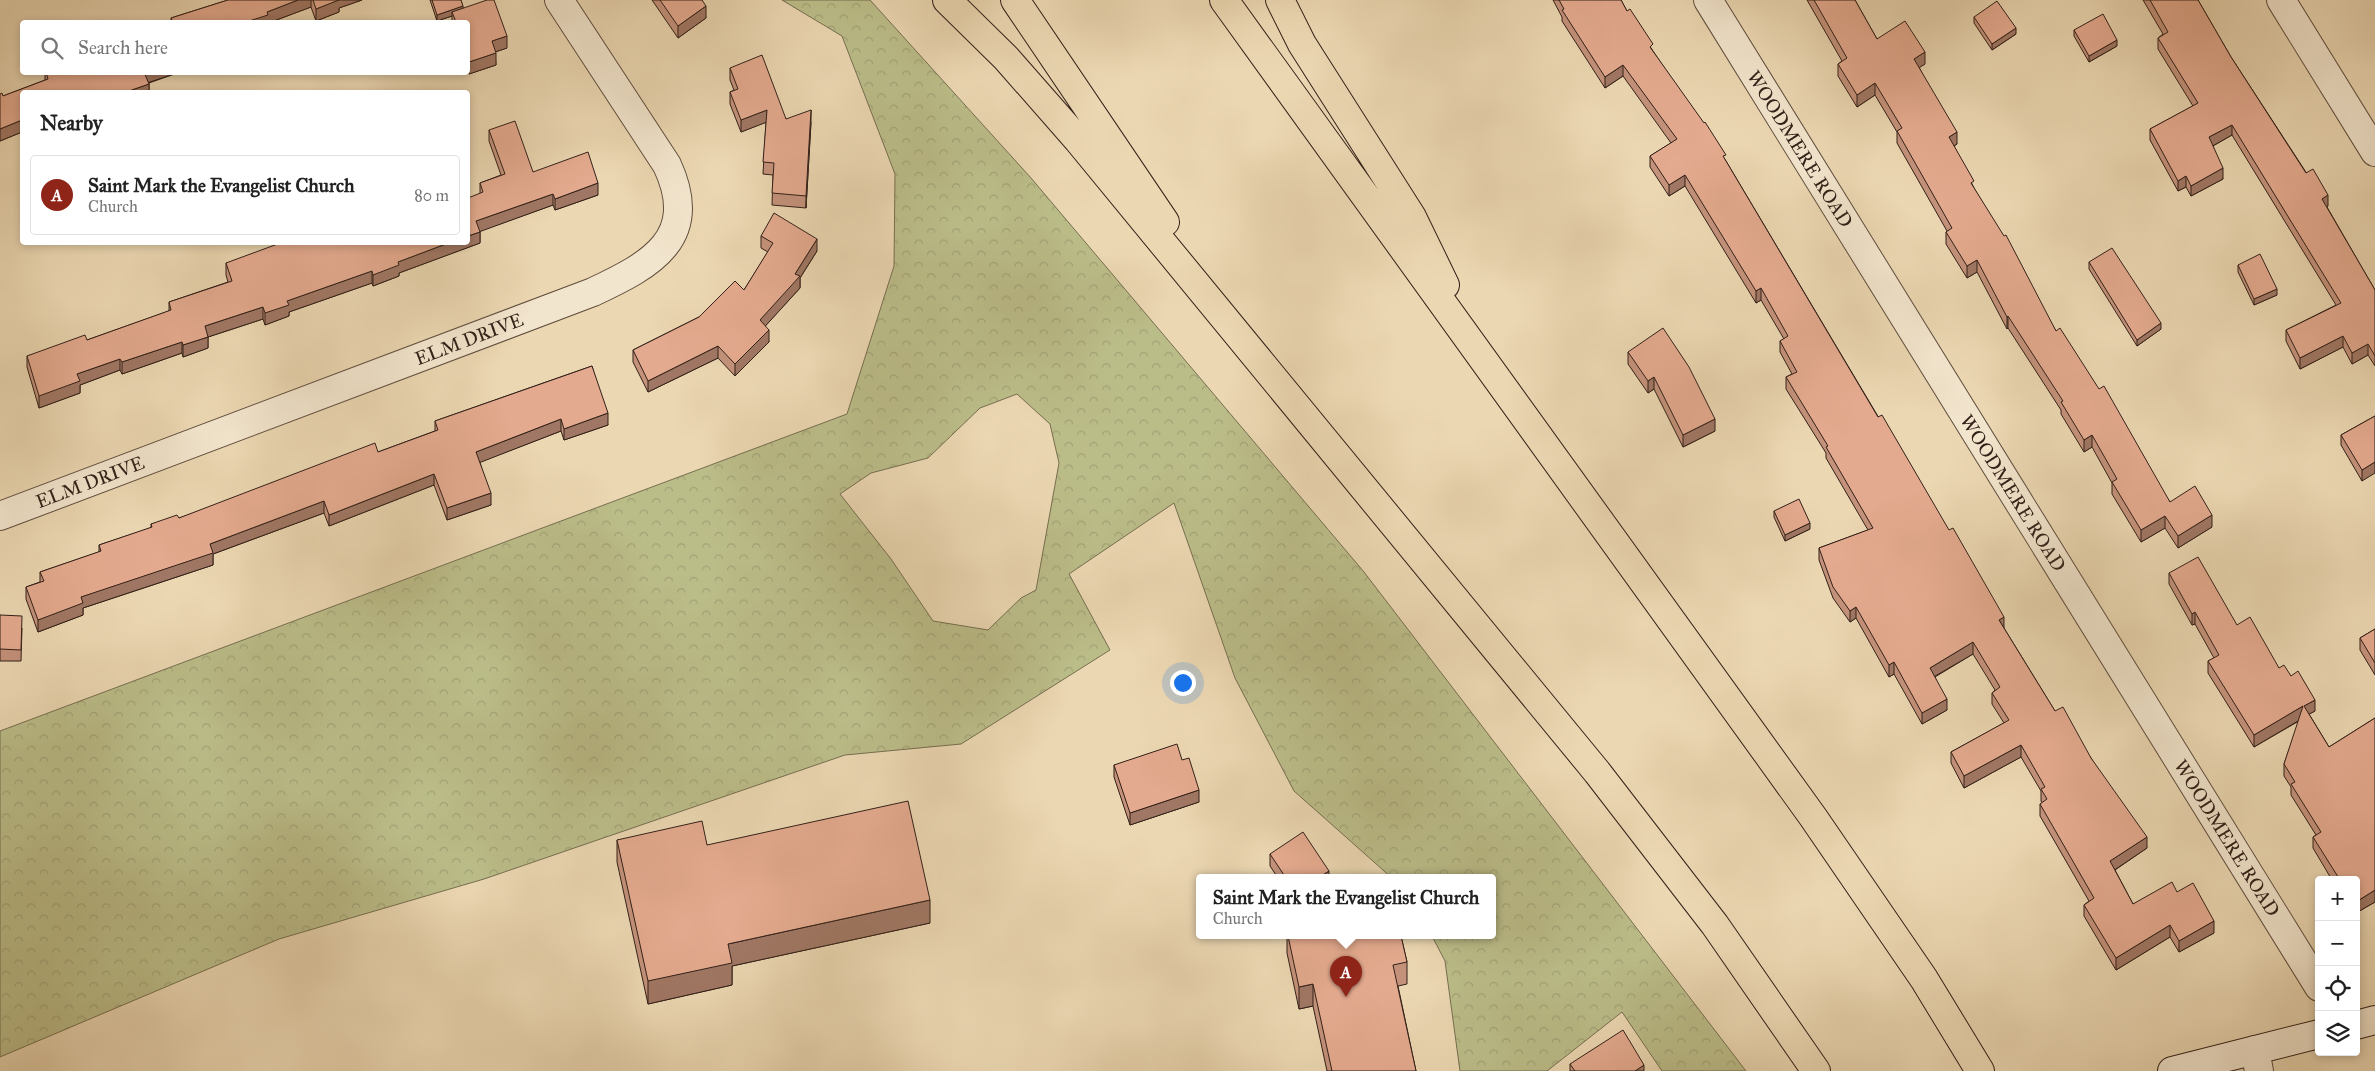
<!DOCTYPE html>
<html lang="en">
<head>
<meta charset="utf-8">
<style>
	body { margin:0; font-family:"IM FELL Great Primer",serif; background:#f6f6f6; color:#222 }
	.controls { position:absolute; right:15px; bottom:15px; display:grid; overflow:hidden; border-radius:5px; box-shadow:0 2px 8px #0003 }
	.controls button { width:45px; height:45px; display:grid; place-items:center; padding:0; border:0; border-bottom:1px solid #e0e0e0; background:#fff; color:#222; font:25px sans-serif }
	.you { position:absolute; left:1182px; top:682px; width:18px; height:18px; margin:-12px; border:4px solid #fff; border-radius:50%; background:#1a73e8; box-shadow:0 0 0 8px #1a73e833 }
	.badge { display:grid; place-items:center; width:32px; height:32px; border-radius:50%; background:#8f2418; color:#fff; font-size:16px; font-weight:700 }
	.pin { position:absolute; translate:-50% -41px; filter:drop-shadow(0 1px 2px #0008) }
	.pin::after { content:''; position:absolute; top:26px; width:18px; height:15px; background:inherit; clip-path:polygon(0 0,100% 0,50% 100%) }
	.popup { position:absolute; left:1196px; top:874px; width:300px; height:65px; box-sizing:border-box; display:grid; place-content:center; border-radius:5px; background:#fff; filter:drop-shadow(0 1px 4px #0005); font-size:16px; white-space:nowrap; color:#767676 }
	.popup b { font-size:19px; color:#222 }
	.popup::after { content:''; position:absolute; left:50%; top:100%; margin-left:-10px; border:10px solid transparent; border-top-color:#fff }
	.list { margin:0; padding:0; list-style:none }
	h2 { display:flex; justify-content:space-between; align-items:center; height:65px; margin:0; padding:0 20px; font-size:21px }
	h2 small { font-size:16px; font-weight:400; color:#767676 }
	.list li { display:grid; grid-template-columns:32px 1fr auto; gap:15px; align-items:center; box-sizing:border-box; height:80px; margin:0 10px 10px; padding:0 10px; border:1px solid #e0e0e0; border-radius:5px }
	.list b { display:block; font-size:19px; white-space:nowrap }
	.list p { margin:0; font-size:16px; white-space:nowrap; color:#767676 }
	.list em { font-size:16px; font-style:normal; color:#767676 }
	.icon { flex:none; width:28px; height:28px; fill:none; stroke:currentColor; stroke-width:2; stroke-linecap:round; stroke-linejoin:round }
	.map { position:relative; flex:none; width:2375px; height:1071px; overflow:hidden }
	.search { position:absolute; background:#fff; box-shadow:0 2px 8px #0003; left:20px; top:20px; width:450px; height:55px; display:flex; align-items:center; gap:12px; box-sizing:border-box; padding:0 18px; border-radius:5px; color:#767676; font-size:19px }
	.panel { position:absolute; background:#fff; box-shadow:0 2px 8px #0003; left:20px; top:90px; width:450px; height:155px; border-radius:5px }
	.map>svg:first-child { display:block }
	.forest { fill:url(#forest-crowns); stroke:#766e50; fill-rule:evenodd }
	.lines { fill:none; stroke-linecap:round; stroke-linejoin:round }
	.minor-casing { stroke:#604e3e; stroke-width:30 }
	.secondary-casing { stroke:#322018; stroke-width:30 }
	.motorway-casing { stroke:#322018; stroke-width:30 }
	.minor { stroke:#f2e5cd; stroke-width:28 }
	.secondary { stroke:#f2e5cd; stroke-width:28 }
	.motorway { stroke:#ebd7b2; stroke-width:28 }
	.wall { fill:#c4927b; stroke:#322018 }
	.shaded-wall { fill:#a07764; stroke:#322018 }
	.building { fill:#e4aa8f; stroke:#322018 }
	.labels { text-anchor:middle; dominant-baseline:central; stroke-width:4; stroke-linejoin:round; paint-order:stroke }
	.street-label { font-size:19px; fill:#322018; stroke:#f2e5cd }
</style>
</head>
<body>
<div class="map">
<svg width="2375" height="1071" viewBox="0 0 2375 1071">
	<defs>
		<pattern id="forest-crowns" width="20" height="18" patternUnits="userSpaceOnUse" patternTransform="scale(1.25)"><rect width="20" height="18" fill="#bbbd89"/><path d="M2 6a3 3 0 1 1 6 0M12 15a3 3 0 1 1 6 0" fill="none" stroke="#a1a276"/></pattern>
	</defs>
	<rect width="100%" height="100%" fill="#ebd7b2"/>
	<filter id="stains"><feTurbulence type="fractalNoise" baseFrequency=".004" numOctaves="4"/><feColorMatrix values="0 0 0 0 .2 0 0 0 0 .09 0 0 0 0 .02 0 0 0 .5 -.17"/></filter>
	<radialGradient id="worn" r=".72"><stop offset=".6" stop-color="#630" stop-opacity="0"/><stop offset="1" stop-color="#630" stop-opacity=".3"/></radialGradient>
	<path class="forest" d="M782,0H870L1031,178L1364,572L1746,1071H1662L1622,1012L1547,1071H1460L1445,961L1432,936H1492V878H1392L1294,791L1235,678L1174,503L1069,574L1110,650L961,744L845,755L484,879L279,939L0,1057V731L847,414L894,266L895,174L842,36ZM1017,394L1050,424L1059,463L1036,590L1021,598L988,630L933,621L891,559L840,494L871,473L928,458L980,408Z"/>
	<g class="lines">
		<defs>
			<path id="minor" d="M1708,0L2319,987
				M2281,0L2375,152
				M0,516L593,292C651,265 701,238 667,165L559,0
				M2255,1050L2259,1071"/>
			<path id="secondary" d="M2356,1025L2375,1020
				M2172,1071L2319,1034"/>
			<path id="motorway" d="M947,0L1006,58L1078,140L1597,772L1715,925L1816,1071
				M1015,0L1165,222
				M1224,0L1813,817L1924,979L1980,1071
				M1280,0L1302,44L1412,217L1445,285"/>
		</defs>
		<use href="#minor" class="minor-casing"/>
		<use href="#secondary" class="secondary-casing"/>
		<use href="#motorway" class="motorway-casing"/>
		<use href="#minor" class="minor"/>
		<use href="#secondary" class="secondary"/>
		<use href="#motorway" class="motorway"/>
	</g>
	<path class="wall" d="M228,0H362L339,8V12L316,21L311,7L271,22H171V18Z
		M430,0H461L463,8L507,48L495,52L496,65L469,74L468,69V22H452V16L437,21Z
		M652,0H702L706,18L678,38Z
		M1553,0H1621L1627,11L1653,51L1726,161L2004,628L2055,711L2091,758L2147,848L2115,870L2133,904L2177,892L2214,933L2179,952L2170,937L2116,970L2084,916V905L2089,901L2040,816V804L2042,803L2041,801V791L2021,757L1964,788L1951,763V752L2004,723L1992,704V693L1995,690L1973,654L1935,677L1947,710L1922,724L1894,674L1889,677L1856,618L1850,622L1833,598L1819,560V548L1868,530L1826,458V453L1786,389V377L1792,374L1780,352V341L1784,339L1761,300L1756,303L1685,186L1669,196L1650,167V156L1671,143L1623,76L1605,88L1562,21V17Z
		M1807,0H1855L1877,39L1925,64L1919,67L1957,144L1954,146L1974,188L2056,331L2170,502L2212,527L2178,548L2165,528L2141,542L2112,494V483L2092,447L2084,452L2061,414V410L2008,328L2007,329L1977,272L1967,278L1946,244V232L1947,231L1897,143V132L1875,95L1857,107L1838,76V64L1842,61Z
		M2143,0H2198L2231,57L2328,206L2327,207L2375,290V366L2368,355L2352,364L2343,347L2300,369L2286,341V330L2336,305L2232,135L2213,146L2223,179L2191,196L2186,187L2178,191L2150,140V129L2193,106L2158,49V38L2163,34Z
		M1974,17L2016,34L1992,50L1974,23Z
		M2074,30L2117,46L2089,62L2074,36Z
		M730,68L786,119L811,122L806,208L772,205L773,175L763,174L766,122L741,132L730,104V92L734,90L730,80Z
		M45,72H180L149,83V92H22V132L0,141V94L3,96L45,80Z
		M489,130L533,172L598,195L555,210L553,205L480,231V243L399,273V276L373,286L372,283L289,312V316L265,325L263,319L208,337V348L183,357L182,353L122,374L120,370L80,385V393L39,408L27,367V356L87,340L169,311V302L228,282L226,275V263L468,242L480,193V183L501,175L489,141Z
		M761,236L817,251L800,278V288L765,326L769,342L735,376L718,358L648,392L633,362V350L699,317L744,290L768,252L761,248Z
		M2089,262L2161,329L2137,346L2089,269Z
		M2238,265L2277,295L2254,305L2238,272Z
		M1628,352L1715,431L1683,447L1654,389L1648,393L1628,364Z
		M592,366L608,425L564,440L561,431L480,462L491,505L447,520L434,485L329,526L324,513L213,554V565L83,608V615L38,632L26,599V587L40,582V572L99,552V545L151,528V524L179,518L378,452L435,431V421Z
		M2375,416L2362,481L2341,445V435Z
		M1774,511L1810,529L1785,541L1774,517Z
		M2169,573L2237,625L2279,668L2291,676L2315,711L2309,714L2329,747L2375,718V902L2356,913V880H2332L2313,848V837L2316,835L2291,795V787L2284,776V764L2299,721L2254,747L2208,673V661L2214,658L2195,624L2192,625L2169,584Z
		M0,615L22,628L21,661H0Z
		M2375,629V675L2360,650V638Z
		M1182,760L1199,802L1130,825L1114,777V765Z
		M617,840L707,845L930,923L732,966V985L648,1004L617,862Z
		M1270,854L1329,878H1278L1270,866Z
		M1287,936H1401L1407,962V984L1398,986L1416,1071H1327L1313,1006L1299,1009L1287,953Z
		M1570,1064L1644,1071H1570Z"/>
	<path class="shaded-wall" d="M298,0H311V7L271,22H246L267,12Z
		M338,0H362L339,8V12L316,21V9Z
		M463,6V12H452V16L437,21V15Z
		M706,6V18L678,38V26Z
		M2016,28V34L1992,50V44Z
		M507,36V48L492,53V41Z
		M2117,40V46L2089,62V56Z
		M1925,52V64L1914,71V59Z
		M496,53V65L469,74V62Z
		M1623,65V76L1605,88V77Z
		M144,72H180L144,84Z
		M1875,83V95L1857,107V95Z
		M149,84V92H126Z
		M767,110V122L741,132V120Z
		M811,110V122L806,208V196Z
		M22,120V132L0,141V129Z
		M2232,125V135L2209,148V137Z
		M1957,132V144L1949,149V137Z
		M2223,168V179L2191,196V186Z
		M1685,175V186L1669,196V185Z
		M2186,176V187L2178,191V181Z
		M598,183V195L555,210V199Z
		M553,194V205L476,233V221Z
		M2328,195V206L2322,210V199Z
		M480,232V243L399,273V276L373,286V275L398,262L451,242H468V236Z
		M817,239V251L800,278V288L760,332V320L795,274Z
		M1977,260V272L1967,278V266Z
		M372,271V283L289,312V316L265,325V313L287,301Z
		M1761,288V300L1756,303V291Z
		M2277,289V295L2254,305V299Z
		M263,307V319L205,338V326Z
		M2008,316V328L2007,329V317Z
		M2161,323V329L2137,346V340Z
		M769,330V342L735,376V364Z
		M2343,336V347L2300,369V358Z
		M208,337V348L183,357V345Z
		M182,342V353L122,374V362Z
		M2368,344V355L2352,364V353Z
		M718,346V358L648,392V381Z
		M120,359V370L80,385V393L39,408V396L77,374Z
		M1654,377V389L1648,393V381Z
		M608,413V425L564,440V429Z
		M561,419V431L476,464V452Z
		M1715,419V431L1683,447V435Z
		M2092,435V447L2084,452V440Z
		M2375,462V473L2362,481V470Z
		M434,474V485L329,526V515Z
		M491,493V505L447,520V508Z
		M324,501V513L213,554V565L83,608V615L38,632V620L81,597L210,544Z
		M2212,515V527L2178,548V536Z
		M2165,516V528L2141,542V530Z
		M1810,523V529L1785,541V535Z
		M1856,607V618L1850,622V611Z
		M2195,612V624L2192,625V614Z
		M2004,617V628L1999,620Z
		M1973,642V654L1930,679V668Z
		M1894,662V674L1889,677V665Z
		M1947,699V710L1922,724V713Z
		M2315,700V711L2304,717V706Z
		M2303,706V718L2254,747V735Z
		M2021,745V757L1964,788V776Z
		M1199,790V802L1130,825V813Z
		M2147,837V848L2110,873V861Z
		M1329,871V878H1318Z
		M2375,890V902L2356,913V902Z
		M930,900V923L732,966V985L648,1004V981L728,944Z
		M2214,921V933L2179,952V941Z
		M2170,925V937L2116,970V958Z
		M1313,984V1006L1299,1009V987Z
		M1644,1065V1071H1635Z"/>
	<path class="building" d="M228,0H298L267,12L268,15L246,22H173L171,18Z
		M313,0H339L316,9Z
		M432,0H461L463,6L437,15Z
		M487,0H494L507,36L492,41L496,53L469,62L468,57V22H456L452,12Z
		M660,0H702L706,6L678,26Z
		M1559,0H1621L1627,11L1630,9L1653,44L1650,47L1704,123L1705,122L1726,155L1723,156L1878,417L1882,415L1949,530L1953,528L2004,617L1999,620L2055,711L2063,707L2091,758L2147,837L2110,861L2133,904L2172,882L2177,892L2193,883L2214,921L2179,941L2170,925L2116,958L2084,905L2094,898L2040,804L2047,799L2041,789L2045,787L2021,745L1964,776L1951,752L2009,720L1992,693L2000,687L1973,642L1930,668L1947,699L1922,713L1894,662L1889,665L1856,607L1850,611L1833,587L1819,548L1873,528L1826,447L1828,446L1786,377L1797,372L1780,341L1788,336L1761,288L1756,291L1685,175L1669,185L1650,156L1677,139L1623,65L1605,77L1562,10L1564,9Z
		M1814,0H1855L1877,39L1905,21L1925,52L1914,59L1957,132L1949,137L1974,181L1971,183L2004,236L2006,235L2056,331L2060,328L2099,389L2104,386L2170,502L2195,486L2212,515L2178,536L2165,516L2141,530L2112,482L2117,479L2092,435L2084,440L2061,402L2063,401L2008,316L2007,317L1977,260L1967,266L1946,232L1952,228L1897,131L1902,128L1875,83L1857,95L1838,64L1847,58Z
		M2150,0H2198L2231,57L2306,173L2313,169L2328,195L2322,199L2375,290V356L2368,344L2352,353L2343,336L2300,358L2286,330L2341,303L2232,125L2209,137L2223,168L2191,186L2186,176L2178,181L2150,129L2198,103L2158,38L2168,32Z
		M1997,1L2016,28L1992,44L1974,17Z
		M2103,14L2117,40L2089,56L2074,30Z
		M762,55L786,119L811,110L806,196L772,193L774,163L763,162L767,110L741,120L730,92L738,89L730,68Z
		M46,72H144L149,84L126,92H22V120L0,129V94L2,93L3,96L48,79Z
		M515,121L533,172L588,152L598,183L555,199L553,194L476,221L480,232L468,236V198L483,192L480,183L505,174L489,130Z
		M774,213L817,239L795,274L800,276L760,320L769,330L735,364L718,346L648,381L633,350L699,317L735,281L744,290L773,243L761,236Z
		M283,242H451L398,262L399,265L373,275L372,271L287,301L289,305L265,313L263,307L205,326L208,337L183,345L182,342L122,362L120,359L77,374L80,381L39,396L27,356L85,335L87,340L171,310L169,302L232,281L226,263Z
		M2112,248L2161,323L2137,340L2089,262Z
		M2260,254L2277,289L2254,299L2238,265Z
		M1663,328L1689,367L1715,419L1683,435L1654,377L1648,381L1628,352Z
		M592,366L608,413L564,429L561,419L476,452L491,493L447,508L434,474L329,515L324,501L210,544L213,553L81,597L83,603L38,620L26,587L44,581L40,572L101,551L99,545L152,527L151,524L177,515L179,518L375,443L378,452L438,430L435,421Z
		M2375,416V462L2362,470L2341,435Z
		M1799,499L1810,523L1785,535L1774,511Z
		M2198,557L2237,625L2250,617L2279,668L2284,665L2291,676L2298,671L2315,700L2304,706L2329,747L2375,718V890L2356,902V880H2340L2313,837L2321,832L2291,784L2295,782L2284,764L2303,706L2254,735L2208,661L2219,655L2195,612L2192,614L2169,573Z
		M0,615L22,616L21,650L0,649Z
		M2375,629V663L2360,638Z
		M1177,744L1182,760L1189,758L1199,790L1130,813L1114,765Z
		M908,801L930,900L728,944L732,963L648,981L617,840L702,821L707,845Z
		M1303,832L1329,871L1318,878H1286L1270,854Z
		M1288,936H1401L1407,962L1393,965L1416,1071H1332L1313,984L1299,987Z
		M1623,1030L1644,1065L1635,1071H1575L1570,1064Z"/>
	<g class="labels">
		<g class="street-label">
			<text transform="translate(1800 149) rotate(58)">WOODMERE ROAD</text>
			<text transform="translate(469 339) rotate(-21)">ELM DRIVE</text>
			<text transform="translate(90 482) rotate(-21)">ELM DRIVE</text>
			<text transform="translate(2013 493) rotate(58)">WOODMERE ROAD</text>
			<text transform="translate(2227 838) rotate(58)">WOODMERE ROAD</text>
		</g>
	</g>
	<rect width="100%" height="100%" filter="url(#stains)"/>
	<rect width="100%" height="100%" fill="url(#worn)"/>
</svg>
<div class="controls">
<button>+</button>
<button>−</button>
<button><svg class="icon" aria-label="locate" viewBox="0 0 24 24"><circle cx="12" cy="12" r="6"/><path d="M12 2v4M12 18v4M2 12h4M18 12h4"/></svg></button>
<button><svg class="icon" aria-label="layers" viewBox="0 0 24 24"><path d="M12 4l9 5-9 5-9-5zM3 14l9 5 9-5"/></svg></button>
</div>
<div class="you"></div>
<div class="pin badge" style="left:1346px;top:997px">A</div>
<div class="popup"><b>Saint Mark the Evangelist Church</b>Church</div>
<div class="search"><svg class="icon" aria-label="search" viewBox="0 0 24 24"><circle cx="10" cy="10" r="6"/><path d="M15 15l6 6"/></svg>Search here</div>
<section class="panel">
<h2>Nearby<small></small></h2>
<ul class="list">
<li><span class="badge">A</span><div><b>Saint Mark the Evangelist Church</b><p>Church</p></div><em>80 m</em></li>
</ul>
</section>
</div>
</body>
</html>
